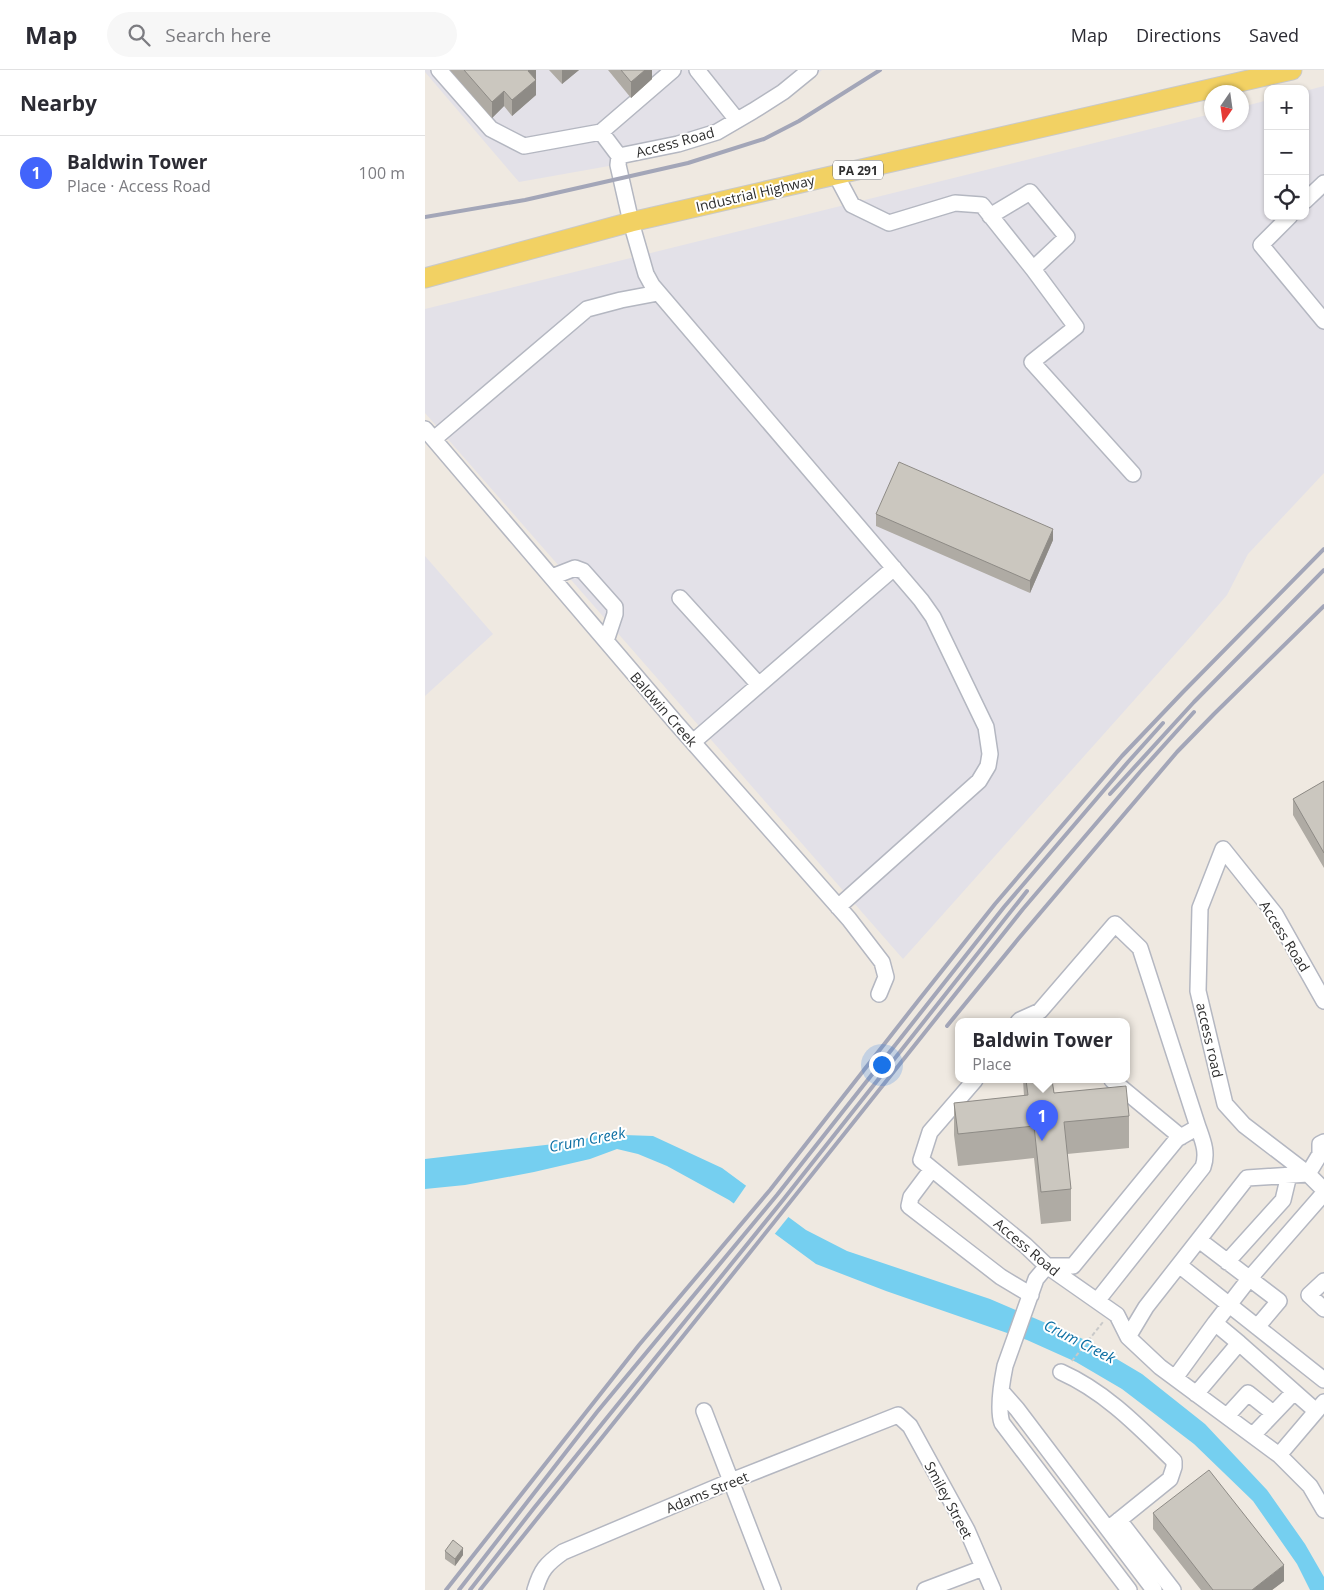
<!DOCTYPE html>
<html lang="en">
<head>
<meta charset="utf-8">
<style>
	body { margin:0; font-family:"Open Sans",sans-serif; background:#f7f7f7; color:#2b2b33 }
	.controls { position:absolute; right:15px; top:15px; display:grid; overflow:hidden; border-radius:10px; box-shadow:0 1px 4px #0004 }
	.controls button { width:45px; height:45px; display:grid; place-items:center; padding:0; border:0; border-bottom:1px solid #e1e1e2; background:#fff; color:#2b2b33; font:25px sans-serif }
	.compass { position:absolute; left:779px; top:15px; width:45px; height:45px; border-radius:50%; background:#fff; box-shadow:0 1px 4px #0004; rotate:193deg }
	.you { position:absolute; left:456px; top:994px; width:18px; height:18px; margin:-12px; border:4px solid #fff; border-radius:50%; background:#1a73e8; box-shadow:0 0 0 8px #1a73e833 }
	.badge { display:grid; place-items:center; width:32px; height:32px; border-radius:50%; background:#4264fb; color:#fff; font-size:16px; font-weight:700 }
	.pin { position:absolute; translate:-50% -41px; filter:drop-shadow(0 1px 2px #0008) }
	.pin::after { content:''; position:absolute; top:26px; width:18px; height:15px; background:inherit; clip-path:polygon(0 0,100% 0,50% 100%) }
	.popup { position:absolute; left:530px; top:948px; width:175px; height:65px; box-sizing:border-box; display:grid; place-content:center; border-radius:10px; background:#fff; filter:drop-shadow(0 1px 4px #0005); font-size:16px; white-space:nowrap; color:#7c7c81 }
	.popup b { font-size:19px; color:#2b2b33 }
	.popup::after { content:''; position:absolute; left:50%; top:100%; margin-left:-10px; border:10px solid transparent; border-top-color:#fff }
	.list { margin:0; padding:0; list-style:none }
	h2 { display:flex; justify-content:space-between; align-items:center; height:65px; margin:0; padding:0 20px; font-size:21px }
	h2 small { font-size:16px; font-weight:400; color:#7c7c81 }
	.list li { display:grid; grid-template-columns:32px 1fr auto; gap:15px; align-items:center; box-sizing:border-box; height:75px; padding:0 20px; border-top:1px solid #e1e1e2 }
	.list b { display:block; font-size:19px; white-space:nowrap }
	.list p { margin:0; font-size:16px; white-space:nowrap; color:#7c7c81 }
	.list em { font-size:16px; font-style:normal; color:#7c7c81 }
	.icon { flex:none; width:28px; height:28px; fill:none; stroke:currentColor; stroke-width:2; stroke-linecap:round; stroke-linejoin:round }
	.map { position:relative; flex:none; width:899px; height:1520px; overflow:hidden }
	header { display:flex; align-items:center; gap:30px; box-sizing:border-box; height:70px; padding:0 25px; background:#fff; border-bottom:1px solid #e1e1e2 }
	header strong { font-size:24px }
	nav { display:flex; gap:28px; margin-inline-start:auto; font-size:18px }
	.search { width:350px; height:45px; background:#f7f7f7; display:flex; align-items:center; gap:12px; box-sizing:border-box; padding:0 18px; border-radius:28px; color:#7c7c81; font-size:19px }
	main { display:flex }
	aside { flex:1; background:#fff }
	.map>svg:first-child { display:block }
	.industrial { fill:#e3e1e8 }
	.water { fill:#75cff0 }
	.pier { fill:#efe9e1 }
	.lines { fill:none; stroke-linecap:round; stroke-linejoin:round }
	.minor-casing { stroke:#b4b7c1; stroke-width:18 }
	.major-casing { stroke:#c9c9c9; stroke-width:21 }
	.path { stroke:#c9c9c9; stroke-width:2; stroke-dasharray:4 2.5; stroke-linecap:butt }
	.minor { stroke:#fff; stroke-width:15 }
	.major { stroke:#f2d163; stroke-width:19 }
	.rail { stroke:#a3a6b8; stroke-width:4 }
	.wall { fill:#afaba4 }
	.shaded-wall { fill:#8e8b86 }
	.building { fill:#cbc7bf; stroke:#8e8b86 }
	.labels { text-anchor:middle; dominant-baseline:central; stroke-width:4; stroke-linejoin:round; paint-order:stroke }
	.shield { fill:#fff; stroke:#6d6d6d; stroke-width:1 }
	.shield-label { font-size:12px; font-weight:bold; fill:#2e2e2e }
	.street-label { font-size:14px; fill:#2e2e2e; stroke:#fff }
	.water-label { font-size:15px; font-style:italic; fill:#0d6fa3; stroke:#fff }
</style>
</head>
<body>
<header>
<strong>Map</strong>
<div class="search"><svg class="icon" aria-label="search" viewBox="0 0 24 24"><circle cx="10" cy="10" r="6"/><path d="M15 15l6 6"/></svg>Search here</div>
<nav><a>Map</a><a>Directions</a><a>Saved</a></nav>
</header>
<main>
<aside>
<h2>Nearby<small></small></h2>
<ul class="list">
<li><span class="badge">1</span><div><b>Baldwin Tower</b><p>Place · Access Road</p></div><em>100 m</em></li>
</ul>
</aside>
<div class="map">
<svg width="899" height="1520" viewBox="0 0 899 1520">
	<rect width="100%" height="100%" fill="#efe9e1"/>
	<path class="industrial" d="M0,0H397L371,22L343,42L285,73L212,91L94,112L0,2Z
		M899,16V403L823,484L802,525L769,563L478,889L0,343V239L786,44V52H816L817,37L843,30V146H880V21Z
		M0,486L68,564L0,626Z"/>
	<path class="water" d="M170,1064L228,1066L297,1098L381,1160L422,1181L565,1229L658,1269L717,1304L780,1354L842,1420L880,1474L899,1507V1520H885L872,1494L828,1431L769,1374L697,1319L651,1292L602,1270L461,1221L391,1194L304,1130L242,1096L213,1084L192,1079L165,1089L109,1102L40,1115L0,1119V1089L129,1074L153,1073Z"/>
	<path class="pier" d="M323,1113L365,1145L348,1166L307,1136Z"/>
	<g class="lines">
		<defs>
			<path id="minor" d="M14,0L66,59L99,76L176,62L194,86
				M272,0L312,50
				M385,0L358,22L328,41L292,62L253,74L194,86L193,95L206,152L221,204L227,215L496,530L508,547L561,657L565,684L563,696L554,711L413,837
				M176,62L248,0
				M411,105L427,135L464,153L530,133L557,135L608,199L642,167L605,122L565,146
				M880,131L899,113
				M865,146L836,175L899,251
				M608,199L651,257L607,292L708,404
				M0,359L251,653L424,849L457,892L461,907L454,924
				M9,369L162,239L196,230L233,223
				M127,507L150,498L158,501L190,537V544L181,571
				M255,528L334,615
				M268,672L469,498
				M899,931L850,844L798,779L775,838L773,921L800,1034L819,1055L883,1104L899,1120
				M593,952L595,950L615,941L690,854L715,878L773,1057L752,1069L648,1196H622L611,1209L580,1296C577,1311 572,1338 577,1353L704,1520
				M550,1010L505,1062L496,1090L600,1175L622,1196L692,1245L703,1267L735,1297L854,1385L885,1416L899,1440
				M687,1010L756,1067
				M507,1099L486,1127L484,1136L576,1207L606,1225
				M774,1170L854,1231L832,1257
				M802,1192L858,1130L864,1105
				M754,1195L899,1310
				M899,1211L884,1225L899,1239
				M672,1231L778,1097C783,1083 778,1071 773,1057
				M703,1267L721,1237L822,1108L883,1104L895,1084V1074L899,1072
				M636,1302C681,1322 715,1358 749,1391V1397L745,1409L683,1459
				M750,1308L790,1253
				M577,1322L592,1339L729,1520
				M771,1324L814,1273
				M279,1341L348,1520
				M891,1341L814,1273L790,1253L824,1209L899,1123
				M802,1346L823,1323L848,1343
				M828,1365L869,1322
				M854,1385L899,1332
				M694,1450L748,1520
				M110,1520C116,1500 121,1494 138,1482L306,1411L473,1345L485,1356L542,1460L568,1520
				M500,1520L558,1498"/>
			<path id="major" d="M0,208L206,152L867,0"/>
		</defs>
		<use href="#minor" class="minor-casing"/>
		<use href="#major" class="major-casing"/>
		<path class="path" d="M647,1291L678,1252"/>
		<use href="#minor" class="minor"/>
		<use href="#major" class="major"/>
		<path class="rail" d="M0,147L100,130L241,98L263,93L339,69L374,51L455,0
			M685,724L769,632L899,500
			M522,956L594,868L752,682L789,644L899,536
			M21,1520L214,1275L345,1120L493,931L570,834L617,779L697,686L758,622L899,479
			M34,1520L172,1342L352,1125L579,837L703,692L738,653
			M45,1520L109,1438L358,1130L602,821
			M55,1520L323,1185L598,839L715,702L769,642"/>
	</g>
	<path class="wall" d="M25,0H111V25L87,46L79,36L67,48Z
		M124,0H154L137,14Z
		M183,0H227V9L206,28Z
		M451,444L628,470L605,523L451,456Z
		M899,711V798L868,745V729Z
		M598,1010H627L629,1023L704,1046V1078L642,1084L646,1119V1151L616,1154L609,1088L533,1096L529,1065V1033L599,1026Z
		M728,1443L859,1511L847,1520H776L728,1459Z
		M20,1481L38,1485L30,1496L20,1489Z"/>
	<path class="shaded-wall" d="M104,0H111V10L103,17V1Z
		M137,0H154L137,14Z
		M220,0H227V9L206,28V12Z
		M111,10V25L87,46V30Z
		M79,21V36L67,48V32Z
		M628,459V470L605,523V511Z
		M38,1478V1485L30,1496V1489Z
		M859,1495V1511L847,1520H827Z"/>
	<path class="building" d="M39,0H104L103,1L111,10L87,30L79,21L67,32Z
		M196,0H220L206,12Z
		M474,392L628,459L605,511L451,444Z
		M899,711V783L868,729Z
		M621,950V952H597Z
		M601,1010H627L629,1023L701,1016L704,1046L639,1052L646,1119L616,1122L609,1056L533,1064L529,1033L603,1025Z
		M784,1400L859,1495L827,1520H788L728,1443Z
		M28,1470L38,1478L30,1489L20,1481Z"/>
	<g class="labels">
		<rect class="shield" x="408" y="90.5" width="50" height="19" rx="4"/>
		<g class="shield-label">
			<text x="433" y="100">PA 291</text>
		</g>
		<g class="street-label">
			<text transform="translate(250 72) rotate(-15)">Access Road</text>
			<text transform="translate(330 123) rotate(-13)">Industrial Highway</text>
			<text transform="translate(239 639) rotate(49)">Baldwin Creek</text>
			<text transform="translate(860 866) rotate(58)">Access Road</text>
			<text transform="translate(785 970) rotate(77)">access road</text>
			<text transform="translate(602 1177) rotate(40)">Access Road</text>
			<text transform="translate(282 1422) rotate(-22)">Adams Street</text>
			<text transform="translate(524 1430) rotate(62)">Smiley Street</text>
		</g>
		<g class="water-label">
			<text transform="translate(162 1069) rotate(-11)">Crum Creek</text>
			<text transform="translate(655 1271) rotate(27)">Crum Creek</text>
		</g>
	</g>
</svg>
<div class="controls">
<button>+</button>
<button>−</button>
<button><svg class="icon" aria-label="locate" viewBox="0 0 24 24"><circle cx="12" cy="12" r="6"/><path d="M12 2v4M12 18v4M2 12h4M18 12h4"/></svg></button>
</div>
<svg class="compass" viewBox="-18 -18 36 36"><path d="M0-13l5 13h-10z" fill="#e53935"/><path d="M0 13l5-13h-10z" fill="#7c7c81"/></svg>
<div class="you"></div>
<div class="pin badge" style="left:617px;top:1071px">1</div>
<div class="popup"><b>Baldwin Tower</b>Place</div>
</div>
</main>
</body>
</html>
